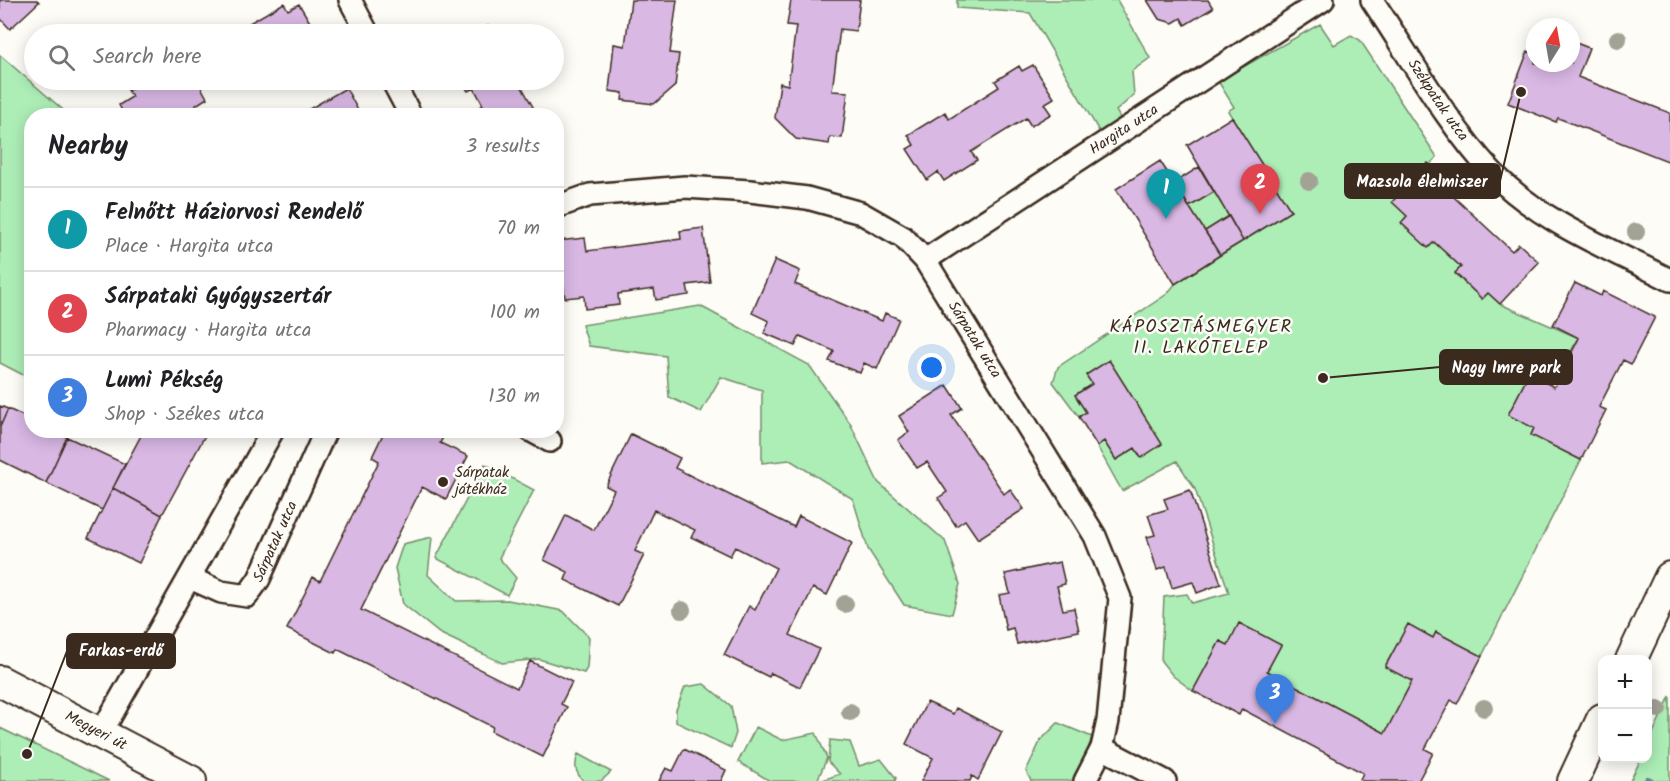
<!DOCTYPE html>
<html lang="en">
<head>
<meta charset="utf-8">
<style>
	body { margin:0; font-family:Kalam,sans-serif; background:#f6f6f6; color:#202124 }
	.controls { position:absolute; right:18px; bottom:18px; display:grid; overflow:hidden; border-radius:12px; box-shadow:0 3px 15px #0003 }
	.controls button { width:54px; height:54px; display:grid; place-items:center; padding:0; border:0; border-bottom:2px solid #e0e0e0; background:#fff; color:#202124; font:30px sans-serif }
	.compass { position:absolute; left:1526px; top:18px; width:54px; height:54px; border-radius:50%; background:#fff; box-shadow:0 3px 15px #0003; rotate:11deg }
	.you { position:absolute; left:932px; top:368px; width:21px; height:21px; margin:-15px; border:4px solid #fff; border-radius:50%; background:#1a73e8; box-shadow:0 0 0 9px #1a73e833 }
	.badge { display:grid; place-items:center; width:39px; height:39px; border-radius:50%; background:#111827; color:#fff; font-size:20px; font-weight:700 }
	.pin { position:absolute; translate:-50% -50px; filter:drop-shadow(0 2px 3px #0008) }
	.pin::after { content:''; position:absolute; top:32px; width:21px; height:18px; background:inherit; clip-path:polygon(0 0,100% 0,50% 100%) }
	.list { margin:0; padding:0; list-style:none }
	h2 { display:flex; justify-content:space-between; align-items:center; height:78px; margin:0; padding:0 24px; font-size:26px }
	h2 small { font-size:20px; font-weight:400; color:#757577 }
	.list li { display:grid; grid-template-columns:39px 1fr auto; gap:18px; align-items:center; box-sizing:border-box; height:84px; padding:0 24px; border-top:2px solid #e0e0e0 }
	.list b { display:block; font-size:22px; white-space:nowrap }
	.list p { margin:0; font-size:20px; white-space:nowrap; color:#757577 }
	.list em { font-size:20px; font-style:normal; color:#757577 }
	.icon { flex:none; width:33px; height:33px; fill:none; stroke:currentColor; stroke-width:2; stroke-linecap:round; stroke-linejoin:round }
	.map { position:relative; flex:none; width:1670px; height:781px; overflow:hidden }
	.search { position:absolute; background:#fff; box-shadow:0 3px 15px #0003; left:24px; top:24px; width:540px; height:66px; display:flex; align-items:center; gap:15px; box-sizing:border-box; padding:0 21px; border-radius:33px; color:#757577; font-size:22px }
	.panel { position:absolute; background:#fff; box-shadow:0 3px 15px #0003; left:24px; top:108px; width:540px; height:330px; border-radius:24px }
	.map>svg:first-child { display:block }
	.green { fill:#adeeb7; stroke:#748c6a; stroke-width:1.5 }
	.lines { fill:none; stroke-linecap:round; stroke-linejoin:round }
	.stream { stroke:#678595; stroke-width:8 }
	.building { fill:#d9b8e4; stroke:#3b2a1e; stroke-width:1.5 }
	.minor-casing { stroke:#3b2a1e; stroke-width:26 }
	.secondary-casing { stroke:#3b2a1e; stroke-width:34 }
	.minor { stroke:#fdfcf7; stroke-width:21 }
	.secondary { stroke:#fdfcf7; stroke-width:30 }
	.tree { fill:#a2a395 }
	.poi-dot { fill:#3b2a1e; stroke:#fdfcf7; stroke-width:2 }
	.labels { text-anchor:middle; dominant-baseline:central; stroke-width:5; stroke-linejoin:round; paint-order:stroke }
	.street-label { font-size:15px; fill:#3b2a1e; stroke:#fdfcf7 }
	.poi-label { font-size:15px; fill:#3b2a1e; stroke:#fdfcf7; text-anchor:start }
	.quarter-label { font-size:18px; letter-spacing:1.5px; fill:#3b2a1e; stroke:#fdfcf7 }
	.leader { fill:none; stroke:#3b2a1e; stroke-width:2 }
	.callout-dot { fill:#3b2a1e; stroke:#fdfcf7; stroke-width:2 }
	.callout { fill:#3b2a1e; stroke:#3b2a1e; stroke-width:2 }
	.callout-label { font-size:16px; text-anchor:middle; font-weight:bold; fill:#fff }
</style>
</head>
<body>
<div class="map">
<svg width="1670" height="781" viewBox="0 0 1670 781">
	<rect width="100%" height="100%" fill="#fdfcf7"/>
	<filter id="ink" filterUnits="userSpaceOnUse"><feTurbulence type="fractalNoise" baseFrequency=".0167" numOctaves="2"/><feDisplacementMap in="SourceGraphic" scale="12" xChannelSelector="R" yChannelSelector="G"/><feConvolveMatrix kernelMatrix="1 2 1 2 8 2 1 2 1" color-interpolation-filters="sRGB"/></filter>
	<g filter="url(#ink)">
		<path class="green" d="M957,0H1117L1150,58L1132,71L1134,95L1116,111L1124,124L1103,138L1030,13L957,8Z
			M1320,24L1334,45L1351,35L1360,40L1437,157L1393,202L1407,216L1401,223L1428,247L1434,242L1461,267L1455,274L1482,299L1488,293L1500,304L1579,338L1550,385L1529,374L1508,415L1534,428L1531,435L1581,460L1482,656L1436,632L1433,638L1408,625L1385,666L1412,681L1385,733L1267,671L1281,645L1239,624L1228,645L1220,641L1193,691L1173,676L1161,661L1164,597L1187,594L1192,603L1229,593L1195,489L1177,461L1122,491L1097,446L1104,441L1116,460L1135,448L1141,457L1109,361L1086,375L1092,384L1075,395L1086,412L1079,417L1053,382L1058,367L1167,294L1175,284L1291,211L1228,111L1234,107L1218,81Z
			M0,55L69,115L32,116L31,379L0,363Z
			M1214,192L1229,216L1205,231L1189,207Z
			M700,306L809,365L850,423L878,482L945,541L960,584L952,614L904,605L868,549L853,499L790,460L762,463V390L721,377L701,412L669,397L666,356L589,346L582,325Z
			M485,464L534,490L499,558L516,578L507,595L436,558Z
			M432,537L428,575L456,601L508,600L563,611L589,637L587,668L584,673L539,659L502,663L439,633L403,604L395,568L403,544Z
			M704,684L731,706L736,733L731,748L676,722V710L685,687Z
			M1670,696V781H1630L1641,759L1648,758V744Z
			M1058,723L1092,737L1080,775L1075,781H1031L1026,771L1041,740Z
			M756,727L782,740L816,733L827,758L817,781H770L738,762Z
			M0,728L109,781H0Z
			M830,740L850,742L859,766L881,759L896,778L895,781H820L840,774L828,762Z
			M578,754L611,772L601,781H584C575,773 574,766 578,754Z"/>
		<g class="lines">
			<path class="stream" d="M1648,780L1650,781"/>
		</g>
		<path class="building" d="M0,0H37L39,2L10,29L0,18Z
			M631,0H677L670,53L679,54L675,86L654,104L622,100L623,93L609,91L614,44L625,46Z
			M791,0H860L856,31L840,29L832,91L848,92L842,138L830,137L829,144L796,139L775,118L780,83L788,85L796,26L787,25Z
			M1147,0H1208L1213,8L1185,25L1181,18L1173,23L1159,19Z
			M284,3L288,10L299,4L317,34H242L239,29Z
			M488,26L493,34H472Z
			M1571,41L1589,48L1578,77L1670,113V162L1558,118L1556,122L1508,103L1528,51L1535,54V63H1571Z
			M1033,65L1054,98L1044,104L1051,114L1031,126L1026,118L971,152L977,160L944,181L938,172L927,180L907,149L914,145L908,135L945,112L949,119L999,87L995,81L1019,66L1022,71Z
			M146,80H197L207,98L196,105L202,116H125L119,105L132,97L128,90Z
			M461,80H518L538,116H477L474,110L483,105L474,88L468,91Z
			M346,88L361,116H297Z
			M1232,117L1291,211L1243,241L1187,145Z
			M1160,161L1220,255L1175,284L1116,189Z
			M1428,163L1447,180L1442,186L1512,251L1519,244L1539,262L1500,304L1488,293L1482,299L1455,273L1461,267L1434,242L1428,248L1401,223L1407,216L1392,202Z
			M1199,167L1214,192L1189,207L1174,183Z
			M1229,216L1243,241L1220,255L1205,231Z
			M703,228L710,282L687,285L689,295L656,300L654,289L618,294L619,305L585,309L584,296L565,298L558,241L585,238L587,251L681,239L680,231Z
			M775,260L800,271L795,284L882,321L885,313L899,319L877,369L864,363L860,373L829,361L834,351L800,336L795,346L764,333L769,321L752,313Z
			M1575,283L1601,296L1603,291L1655,317L1631,364L1623,360L1599,407L1606,410L1581,460L1531,435L1534,428L1508,415L1529,374L1554,387L1579,338L1553,325Z
			M1109,360L1162,444L1141,458L1135,448L1116,460L1104,441L1097,446L1079,417L1086,412L1075,395L1092,384L1086,375Z
			M947,385L962,408L951,415L1004,494L1010,489L1024,509L978,539L965,520L956,526L938,498L947,492L927,462L917,468L898,440L909,432L899,416Z
			M0,406L8,409L0,427Z
			M8,409L32,420V430H53L67,437L46,483L0,460V427Z
			M144,430H208L162,515L113,488Z
			M385,430H439L445,434L440,443L468,456L446,499L422,487L361,610L517,688L530,661L572,682L561,704L567,707L543,757L491,731L493,727L337,649L335,653L287,629L313,577L320,581L379,461L372,457Z
			M631,434L680,458L675,468L794,527L799,516L852,543L827,595L813,588L790,635L819,649L800,687L771,673L769,677L724,655L749,606L755,610L776,568L735,547L730,556L691,537L695,530L654,510L635,551L644,555L618,606L565,580L568,572L544,560L566,515L594,530L614,490L606,486Z
			M67,437L125,464L102,510L46,483Z
			M113,488L162,515L139,563L88,538Z
			M1190,490L1221,584L1197,593L1193,582L1172,588L1166,567L1157,570L1147,537L1155,535L1148,515L1168,509L1164,499Z
			M1060,562L1065,584L1057,586L1063,610L1074,608L1079,631L1017,644L1013,628L1006,630L999,595L1010,593L1005,574Z
			M1239,623L1281,645L1267,671L1385,733L1412,681L1385,667L1408,624L1433,638L1436,632L1482,656L1457,704L1451,700L1425,749L1433,753L1418,781H1363L1360,779L1363,773L1242,709L1239,715L1193,691L1220,641L1228,645Z
			M927,702L953,714L956,708L1002,732L978,780L972,776L970,781H921L933,758L906,744Z
			M684,749L726,770L721,781H659L666,768L673,771Z"/>
		<g class="lines">
			<defs>
				<g id="minor">
					<path d="M350,0L368,34"/>
					<path id="s1" d="M1372,0C1409,55 1447,124 1492,172C1540,222 1610,249 1670,280"/>
					<path d="M392,80L411,116"/>
					<path id="s2" d="M556,207L590,195L685,187L750,191L807,198L861,213L903,237L925,260L1095,536L1120,598L1108,721L1102,748L1085,781"/>
					<path id="s3" d="M925,260L1323,0"/>
					<path d="M530,430L550,441"/>
					<path id="s4" d="M190,578L221,592L247,596L259,579L326,430"/>
					<path d="M101,733L273,430"/>
					<path d="M1102,748L1165,781"/>
				</g>
				<g id="secondary">
					<path d="M1631,660L1670,577"/>
					<path id="s5" d="M0,681L191,781"/>
					<path d="M1573,781L1602,719"/>
				</g>
			</defs>
			<use href="#minor" class="minor-casing"/>
			<use href="#secondary" class="secondary-casing"/>
			<use href="#minor" class="minor"/>
			<use href="#secondary" class="secondary"/>
		</g>
		<g class="tree">
			<circle cx="1618" cy="39" r="9"/>
			<circle cx="1309" cy="181" r="9"/>
			<circle cx="1636" cy="232" r="9"/>
			<circle cx="845" cy="604" r="9"/>
			<circle cx="682" cy="610" r="9"/>
			<circle cx="1484" cy="708" r="9"/>
			<circle cx="1658" cy="709" r="9"/>
			<circle cx="850" cy="712" r="9"/>
		</g>
	</g>
	<circle class="poi-dot" cx="443" cy="482" r="6"/>
	<g class="labels">
		<g class="street-label">
			<text stroke="none"><textPath href="#s1" startOffset="120">Székpatak utca</textPath></text>
			<text stroke="none"><textPath href="#s3" startOffset="238">Hargita utca</textPath></text>
			<text stroke="none"><textPath href="#s2" startOffset="484">Sárpatak utca</textPath></text>
			<text stroke="none"><textPath href="#s4" startOffset="122">Sárpatak utca</textPath></text>
			<text stroke="none"><textPath href="#s5" startOffset="108">Megyeri út</textPath></text>
		</g>
		<g class="poi-label">
			<text x="455" y="473">Sárpatak<tspan x="455" dy="17">játékház</tspan></text>
		</g>
		<g class="quarter-label">
			<text x="1201" y="327">KÁPOSZTÁSMEGYER<tspan x="1201" dy="21">II. LAKÓTELEP</tspan></text>
		</g>
	</g>
	<path class="leader" d="M1521 92L1500 181M1323 378L1440 367M27 754L67 651"/>
	<g class="callout-dot">
		<circle cx="1521" cy="92" r="6"/>
		<circle cx="1323" cy="378" r="6"/>
		<circle cx="27" cy="754" r="6"/>
	</g>
	<g class="callout">
		<rect x="1345" y="164" width="155" height="34" rx="6"/>
		<rect x="1440" y="350" width="132" height="34" rx="6"/>
		<rect x="67" y="634" width="108" height="34" rx="6"/>
	</g>
	<g class="callout-label">
		<text x="1422" y="187">Mazsola élelmiszer</text>
		<text x="1506" y="373">Nagy Imre park</text>
		<text x="121" y="656">Farkas-erdő</text>
	</g>
</svg>
<div class="controls">
<button>+</button>
<button>−</button>
</div>
<svg class="compass" viewBox="-18 -18 36 36"><path d="M0-13l5 13h-10z" fill="#e53935"/><path d="M0 13l5-13h-10z" fill="#757577"/></svg>
<div class="you"></div>
<div class="pin badge" style="left:1166px;top:219px;background:#0f9aa8">1</div>
<div class="pin badge" style="left:1260px;top:214px;background:#e0444e">2</div>
<div class="pin badge" style="left:1275px;top:724px;background:#3f7fe0">3</div>
<div class="search"><svg class="icon" aria-label="search" viewBox="0 0 24 24"><circle cx="10" cy="10" r="6"/><path d="M15 15l6 6"/></svg>Search here</div>
<section class="panel">
<h2>Nearby<small>3 results</small></h2>
<ul class="list">
<li><span class="badge" style="background:#0f9aa8">1</span><div><b>Felnőtt Háziorvosi Rendelő</b><p>Place · Hargita utca</p></div><em>70 m</em></li>
<li><span class="badge" style="background:#e0444e">2</span><div><b>Sárpataki Gyógyszertár</b><p>Pharmacy · Hargita utca</p></div><em>100 m</em></li>
<li><span class="badge" style="background:#3f7fe0">3</span><div><b>Lumi Pékség</b><p>Shop · Székes utca</p></div><em>130 m</em></li>
</ul>
</section>
</div>
</body>
</html>
